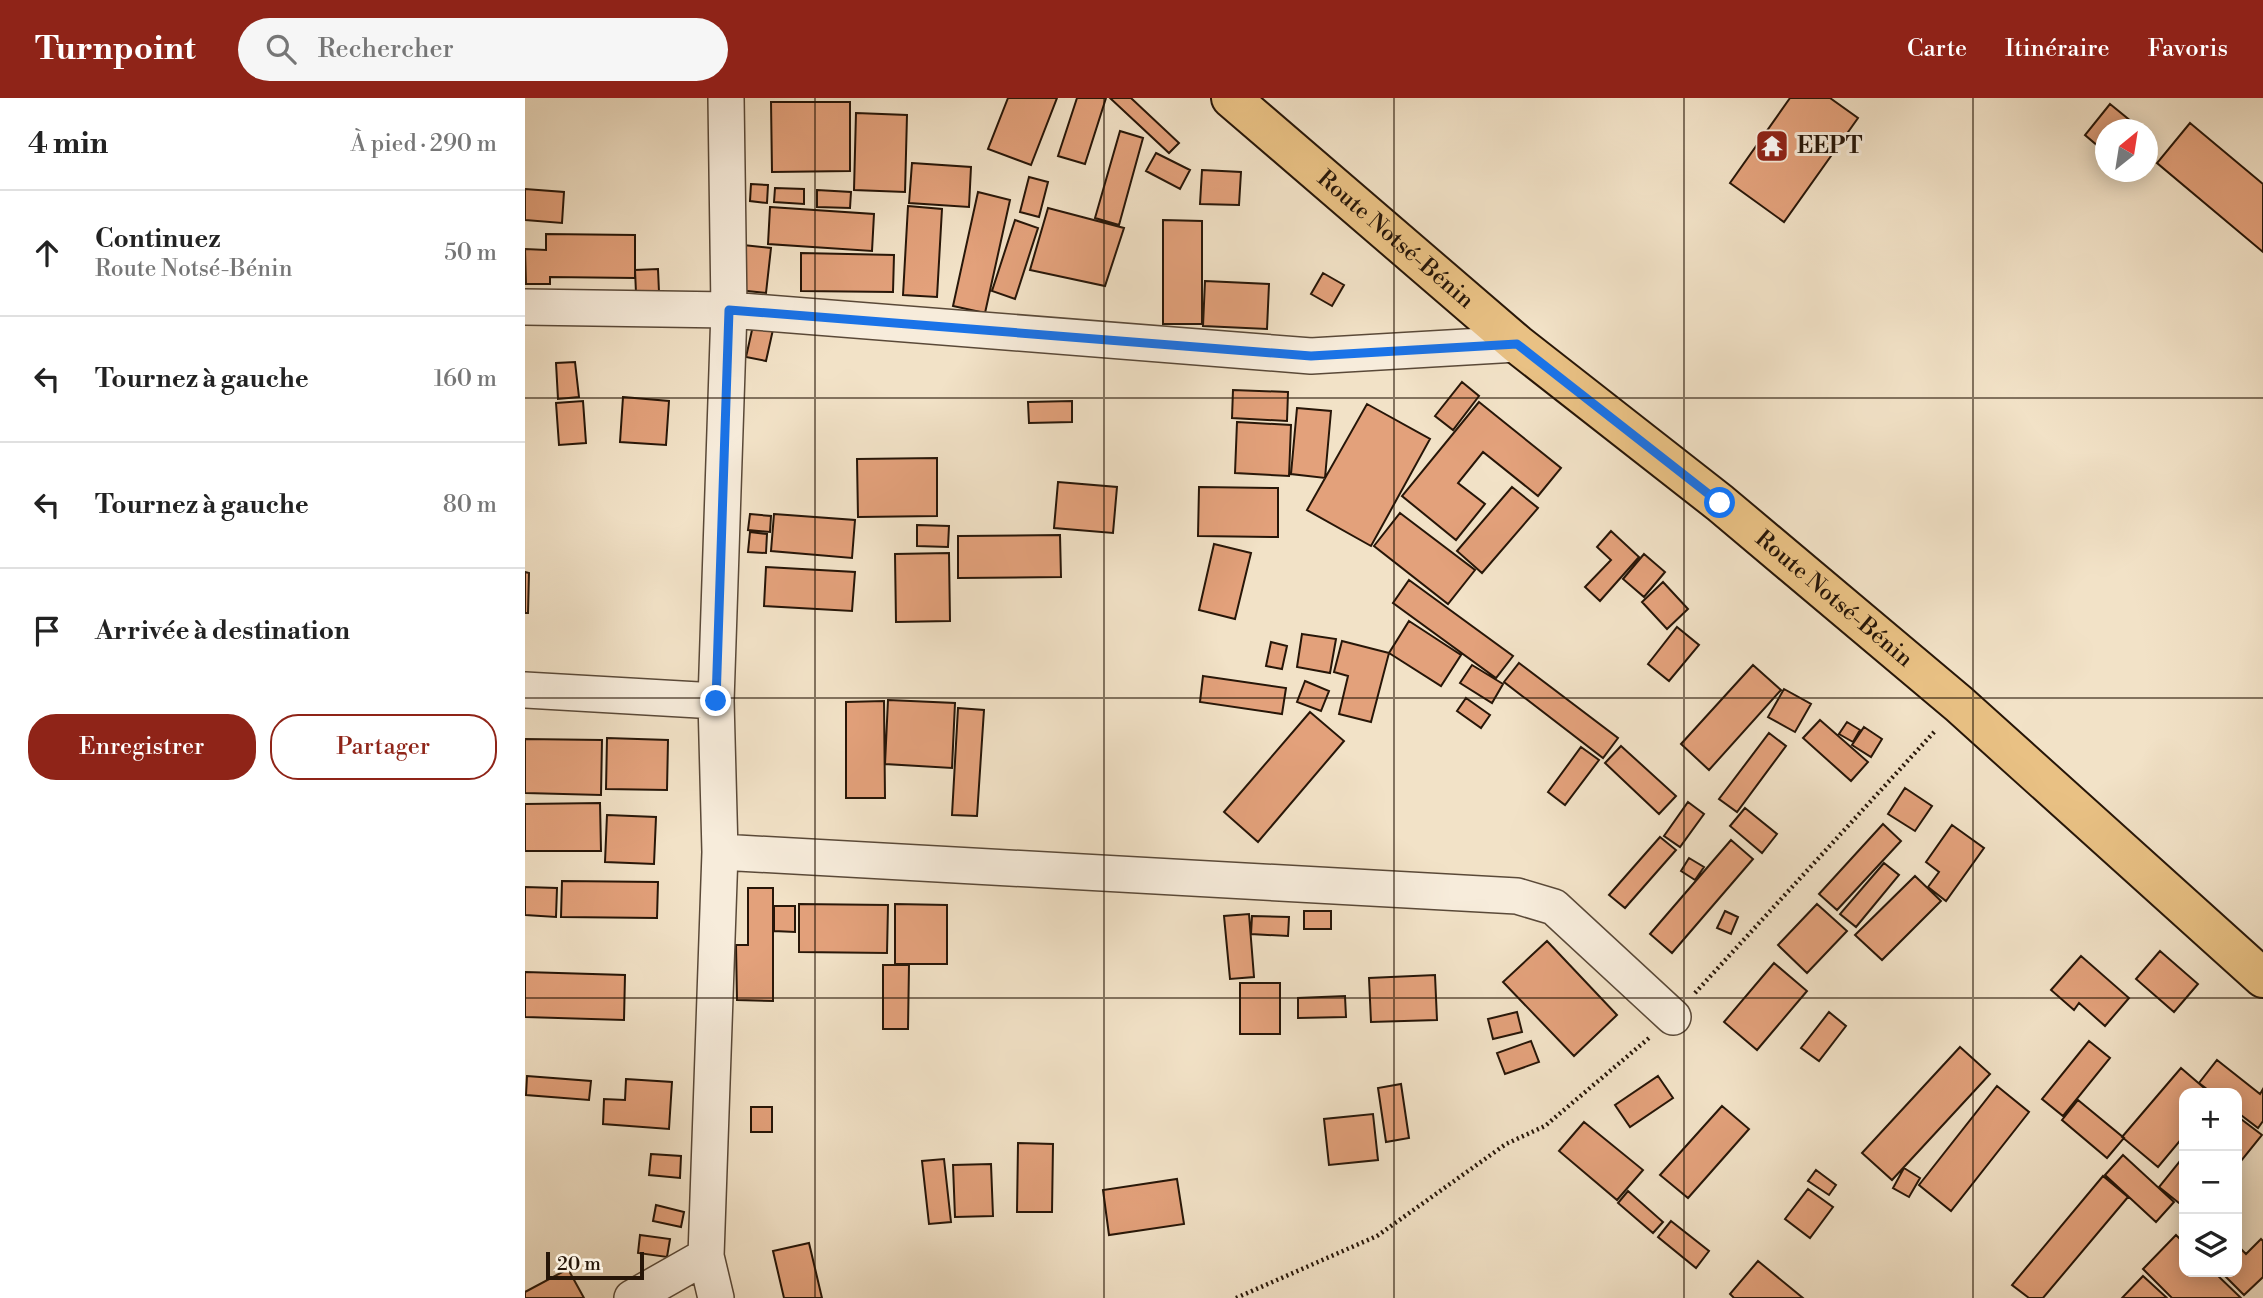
<!DOCTYPE html>
<html lang="fr">
<head>
<meta charset="utf-8">
<style>
	body { margin:0; font-family:"Libre Bodoni",serif; background:#f6f6f6; color:#222 }
	.controls { position:absolute; right:21px; bottom:21px; display:grid; overflow:hidden; border-radius:14px; box-shadow:0 4px 18px #0003 }
	.controls button { width:63px; height:63px; display:grid; place-items:center; padding:0; border:0; border-bottom:2px solid #e0e0e0; background:#fff; color:#222; font:35px sans-serif }
	.compass { position:absolute; left:1570px; top:21px; width:63px; height:63px; border-radius:50%; background:#fff; box-shadow:0 4px 18px #0003; rotate:30deg }
	.scale { position:absolute; left:21px; bottom:18px; width:98px; box-sizing:border-box; padding-left:7px; border:4px solid #271608; border-top:0; font-size:19px; line-height:24px; white-space:nowrap; color:#271608; -webkit-text-stroke:5px #f7ecdb; paint-order:stroke }
	.stop { position:absolute; width:21px; height:21px; margin:-16px; border:5px solid #1a73e8; border-radius:50%; background:#fff }
	.stop.end { background:#1a73e8; border-color:#fff; box-shadow:0 2px 7px #0008 }
	.list { margin:0; padding:0; list-style:none }
	h2 { display:flex; justify-content:space-between; align-items:center; height:91px; margin:0; padding:0 28px; font-size:30px }
	h2 small { font-size:23px; font-weight:400; color:#767676 }
	.list li { display:grid; grid-template-columns:46px 1fr auto; gap:21px; align-items:center; box-sizing:border-box; height:126px; padding:0 28px; border-top:2px solid #e0e0e0 }
	.list b { display:block; font-size:26px; white-space:nowrap }
	.list p { margin:0; font-size:23px; white-space:nowrap; color:#767676 }
	.list em { font-size:23px; font-style:normal; color:#767676 }
	.actions { display:flex; gap:14px; padding:21px 28px }
	.actions a { flex:1; padding:16px 0; border:2px solid #8f2418; border-radius:28px; text-align:center; font-size:24px; color:#8f2418 }
	.actions .main { background:#8f2418; color:#fff }
	.icon { flex:none; width:38px; height:38px; fill:none; stroke:currentColor; stroke-width:2; stroke-linecap:round; stroke-linejoin:round }
	.map { position:relative; flex:none; width:1738px; height:1200px; overflow:hidden }
	header { display:flex; align-items:center; gap:42px; box-sizing:border-box; height:98px; padding:0 35px; background:#8f2418; color:#fff }
	header strong { font-size:33px }
	nav { display:flex; gap:38px; margin-inline-start:auto; font-size:24px }
	.search { width:490px; height:63px; background:#f6f6f6; display:flex; align-items:center; gap:18px; box-sizing:border-box; padding:0 24px; border-radius:38px; color:#767676; font-size:26px }
	main { display:flex }
	aside { flex:1; background:#fff }
	.map>svg:first-child { display:block }
	.building { fill:#e3a17b; stroke:#271608; stroke-width:2 }
	.lines { fill:none; stroke-linecap:round; stroke-linejoin:round }
	.minor-casing { stroke:#5a4938; stroke-width:38 }
	.major-casing { stroke:#271608; stroke-width:42 }
	.path { stroke:#271608; stroke-width:4.5; stroke-dasharray:2 3.5; stroke-linecap:butt }
	.minor { stroke:#f7ecdb; stroke-width:35 }
	.major { stroke:#e9c184; stroke-width:38 }
	.route { stroke:#1a73e8; stroke-width:9 }
	.grid { fill:none; stroke:#271608; stroke-width:2; stroke-opacity:0.55 }
	.labels { text-anchor:middle; dominant-baseline:central; stroke-width:6; stroke-linejoin:round; paint-order:stroke }
	.poi-label { font-size:23px; font-weight:bold; fill:#271608; stroke:#f7ecdb; text-anchor:start }
	.street-label { font-size:23px; fill:#271608; stroke:#f7ecdb }
</style>
</head>
<body>
<header>
<strong>Turnpoint</strong>
<div class="search"><svg class="icon" aria-label="search" viewBox="0 0 24 24"><circle cx="10" cy="10" r="6"/><path d="M15 15l6 6"/></svg>Rechercher</div>
<nav><a>Carte</a><a>Itinéraire</a><a>Favoris</a></nav>
</header>
<main>
<aside>
<h2>4 min<small>À pied · 290 m</small></h2>
<ul class="list">
<li><svg class="icon" aria-label="ahead" viewBox="0 0 24 24"><path d="M12 20V5M6 11l6-6 6 6"/></svg><div><b>Continuez</b><p>Route Notsé-Bénin</p></div><em>50 m</em></li>
<li><svg class="icon" aria-label="left" viewBox="0 0 24 24"><path d="M17 20v-9H6M10 6l-5 5 5 5"/></svg><div><b>Tournez à gauche</b></div><em>160 m</em></li>
<li><svg class="icon" aria-label="left" viewBox="0 0 24 24"><path d="M17 20v-9H6M10 6l-5 5 5 5"/></svg><div><b>Tournez à gauche</b></div><em>80 m</em></li>
<li><svg class="icon" aria-label="arrive" viewBox="0 0 24 24"><path d="M6 21V4h12l-3 4 3 4H6"/></svg><div><b>Arrivée à destination</b></div></li>
</ul>
<div class="actions"><a class="main">Enregistrer</a><a>Partager</a></div>
</aside>
<div class="map">
<svg width="1738" height="1200" viewBox="0 0 1738 1200">
	<rect width="100%" height="100%" fill="#f2e2c7"/>
	<filter id="stains"><feTurbulence type="fractalNoise" baseFrequency=".00286" numOctaves="4"/><feColorMatrix values="0 0 0 0 .2 0 0 0 0 .09 0 0 0 0 .02 0 0 0 .5 -.17"/></filter>
	<radialGradient id="worn" r=".72"><stop offset=".6" stop-color="#630" stop-opacity="0"/><stop offset="1" stop-color="#630" stop-opacity=".3"/></radialGradient>
	<path class="building" d="M483,0H532L506,67L463,51Z
		M552,0H581L560,66L533,58Z
		M585,0H606L654,45L644,55Z
		M1265,0H1305L1333,20L1259,124L1205,85Z
		M246,4H325V73L247,74Z
		M1585,6L1607,24L1601,32H1580V54L1560,37Z
		M331,15L382,17L380,94L329,92Z
		M1665,25L1738,86V154L1632,65Z
		M595,33L618,40L594,127L570,120Z
		M631,55L665,72L655,91L621,73Z
		M387,65L446,69L444,109L384,105Z
		M677,72L716,74L714,107L675,106Z
		M504,79L523,84L514,119L495,114Z
		M226,86L243,87L242,105L225,103Z
		M250,90L279,91V106L249,104Z
		M0,91L39,94L37,125L0,122Z
		M292,92L326,94L325,110L292,109Z
		M453,94L485,102L460,215L428,208Z
		M383,108L417,111L412,199L378,197Z
		M245,109L349,116L347,153L243,146Z
		M523,110L599,130L580,188L505,172Z
		M490,122L513,130L490,201L467,193Z
		M638,122L677,123V226H638Z
		M21,136L110,137V180L25,179V186H1L0,151L21,152Z
		M218,147L246,150L241,195L213,192Z
		M276,155L369,157L368,194L276,193Z
		M133,171L134,194L111,195L110,172Z
		M798,175L819,187L807,208L786,196Z
		M680,183L744,186L742,231L678,228Z
		M229,223L249,227L241,263L221,259Z
		M50,264L54,299L33,301L31,265Z
		M937,284L954,298L928,332L910,318Z
		M708,292L763,294L762,323L707,320Z
		M98,299L144,303L141,347L95,344Z
		M58,303L61,345L34,347L31,305Z
		M547,303V324L504,325L503,304Z
		M954,304L1036,370L1013,398L958,354L933,385L960,406L931,442L877,398Z
		M842,306L905,341L846,448L782,412Z
		M772,310L806,313L800,380L766,376Z
		M712,324L766,327L764,378L710,375Z
		M412,360V418L333,419L332,361Z
		M533,384L592,389L588,435L529,430Z
		M674,389L753,390V439L673,438Z
		M987,389L1013,410L957,475L932,453Z
		M875,415L950,472L923,506L849,448Z
		M225,416L246,418L245,434L223,432Z
		M249,416L330,422L327,460L246,453Z
		M392,427L424,428L423,449L392,448Z
		M1086,433L1114,459L1075,503L1060,489L1086,462L1072,449Z
		M225,434L242,436L241,455L223,454Z
		M535,437L536,479L433,480V438Z
		M689,446L726,455L710,521L674,512Z
		M424,455L425,523L371,524L370,456Z
		M1119,456L1140,474L1119,499L1098,481Z
		M241,469L330,474L327,513L239,508Z
		M0,474L4,475L3,515H0Z
		M884,482L988,558L971,580L868,505Z
		M1138,484L1163,511L1142,531L1117,504Z
		M884,523L936,557L916,588L864,555Z
		M1152,529L1174,547L1144,583L1123,566Z
		M777,536L811,541L805,575L772,569Z
		M817,543L864,555L846,624L814,616L823,578L809,574Z
		M746,544L762,548L757,571L741,568Z
		M994,565L1093,640L1078,660L979,584Z
		M947,567L978,586L967,605L935,585Z
		M1228,567L1256,592L1184,672L1156,646Z
		M678,578L761,590L757,616L675,604Z
		M780,583L804,593L796,613L772,604Z
		M1259,591L1286,606L1270,634L1243,619Z
		M941,600L965,617L956,630L932,613Z
		M363,602L430,605L427,670L360,666Z
		M359,603L360,700H321V604Z
		M433,610L459,612L452,718L427,717Z
		M785,614L819,643L733,744L699,714Z
		M1295,622L1343,664L1326,683L1278,640Z
		M1322,624L1335,632L1328,644L1314,636Z
		M1339,629L1357,641L1346,659L1327,647Z
		M1244,635L1261,648L1212,714L1194,701Z
		M82,640L143,642L142,692L81,691Z
		M0,641L77,642L76,697L0,695Z
		M1096,648L1151,698L1134,716L1080,665Z
		M1056,649L1074,662L1040,707L1023,694Z
		M1380,690L1407,708L1390,733L1363,716Z
		M1163,704L1179,716L1155,749L1139,738Z
		M75,705L76,753H0V706Z
		M1220,710L1252,736L1237,755L1205,728Z
		M82,717L131,719L129,766L80,764Z
		M1358,726L1376,743L1312,812L1294,796Z
		M1427,727L1459,750L1421,803L1403,789L1414,774L1401,764Z
		M1135,739L1151,752L1100,810L1084,797Z
		M1206,742L1228,761L1147,855L1125,836Z
		M1164,760L1179,769L1170,782L1156,773Z
		M1359,765L1374,777L1331,829L1315,816Z
		M1390,778L1416,803L1357,862L1330,837Z
		M37,783L133,784L132,820L36,819Z
		M0,789L32,790L31,819L0,817Z
		M223,790H248V903L212,902L211,847H223Z
		M274,806L363,807L362,855L274,854Z
		M370,806L422,807V866H370Z
		M1292,806L1322,833L1282,875L1253,847Z
		M249,808H270V834L249,833Z
		M779,813H806V831H779Z
		M1200,813L1213,819L1206,836L1192,830Z
		M724,816L729,879L705,881L699,818Z
		M727,818L764,819L763,838L726,836Z
		M1022,843L1092,917L1049,958L978,884Z
		M1635,853L1673,886L1649,914L1611,881Z
		M1556,858L1604,900L1580,928L1554,905L1549,912L1526,892Z
		M1249,865L1282,893L1232,952L1199,924Z
		M358,867H384L383,931H358Z
		M0,874L100,877L99,922L0,919Z
		M910,877L912,922L846,924L844,880Z
		M715,885H755V936H715Z
		M820,898L821,919L773,920V900Z
		M992,914L997,934L968,941L963,921Z
		M1304,914L1321,928L1294,963L1276,950Z
		M1006,943L1014,964L980,976L972,955Z
		M1564,943L1585,960L1538,1018L1517,1001Z
		M1435,949L1465,976L1367,1082L1337,1055Z
		M1692,962L1735,996L1738,991V1023L1733,1030L1712,1014V995H1687L1674,985Z
		M1656,970L1685,995H1659V1038L1633,1069L1597,1039Z
		M2,978L66,983L64,1002L1,997Z
		M1133,978L1148,1000L1105,1029L1090,1007Z
		M101,981L147,984L144,1031L78,1026L79,1001L100,1002Z
		M876,986L884,1040L861,1044L853,990Z
		M1472,988L1504,1014L1426,1113L1394,1087Z
		M1553,1002L1599,1040L1582,1060L1537,1022Z
		M1197,1008L1224,1031L1163,1100L1135,1077Z
		M226,1009H247V1034H226Z
		M848,1016L853,1062L804,1067L799,1021Z
		M1712,1018L1737,1037L1712,1068Z
		M1059,1024L1118,1072L1092,1102L1034,1053Z
		M493,1045L528,1046L527,1114H492Z
		M126,1056L156,1058L155,1080L124,1077Z
		M1598,1057L1649,1104L1631,1124L1580,1077Z
		M1659,1058V1109L1634,1089Z
		M419,1061L426,1124L404,1126L397,1063Z
		M466,1066L468,1118L430,1119L428,1067Z
		M1379,1070L1395,1080L1384,1099L1368,1090Z
		M1291,1072L1311,1087L1304,1097L1283,1083Z
		M1578,1078L1603,1099L1518,1200H1504L1487,1187Z
		M652,1081L659,1126L584,1137L578,1092Z
		M1283,1091L1308,1109L1285,1140L1260,1121Z
		M1103,1093L1138,1124L1128,1135L1093,1105Z
		M131,1107L159,1114L156,1129L128,1123Z
		M1146,1123L1184,1153L1171,1170L1133,1139Z
		M115,1137L145,1141L142,1159L113,1155Z
		M1651,1137L1659,1145V1174H1689L1716,1200H1647L1618,1171Z
		M1736,1141L1738,1143V1179L1719,1197L1696,1174H1712V1147L1721,1156Z
		M284,1145L297,1200H259L248,1153Z
		M1233,1163L1278,1200H1209L1205,1196Z
		M43,1171L59,1200H0V1194Z
		M1618,1178L1642,1200H1597Z"/>
	<g class="lines">
		<defs>
			<path id="minor" d="M0,209L204,212L786,258L992,246
				M0,592L191,603
				M195,754L992,798L1029,809L1148,919
				M107,1200L181,1158
				M191,1200L181,1158L195,754L191,603L204,212L201,0"/>
			<g id="major">
				<path id="s1" d="M706,0L992,246L1195,405L1434,606L1738,880"/>
			</g>
		</defs>
		<use href="#minor" class="minor-casing"/>
		<use href="#major" class="major-casing"/>
		<path class="path" d="M1170,895L1410,633
			M711,1200L852,1138L981,1046L1020,1028L1124,940"/>
		<use href="#minor" class="minor"/>
		<use href="#major" class="major"/>
	</g>
	<g class="lines">
		<path class="route" d="M191,603L204,212L786,258L992,246L1195,405"/>
	</g>
	<path class="grid" d="M290,0V1200M579,0V1200M869,0V1200M1159,0V1200M1448,0V1200M0,300H1738M0,600H1738M0,900H1738"/>
	<defs>
		<symbol id="temple-square" viewBox="-11 -11 22 22"><rect x="-9" y="-9" width="18" height="18" rx="4" fill="#8f2418" stroke="#f7ecdb"/><path d="M0-6L5-2H3V0L6.5 2.5H4V6H1.5V3h-3V6H-4V2.5H-6.5L-3 0V-2H-5Z" fill="#fff"/></symbol>
	</defs>
	<g fill-rule="evenodd">
		<use href="#temple-square" x="1228" y="29" width="38" height="38"/>
	</g>
	<g class="labels">
		<g class="poi-label">
			<text x="1272" y="48">EEPT</text>
		</g>
		<g class="street-label">
			<text stroke="none"><textPath href="#s1" startOffset="217">Route Notsé-Bénin</textPath></text>
			<text stroke="none"><textPath href="#s1" startOffset="784">Route Notsé-Bénin</textPath></text>
		</g>
	</g>
	<rect width="100%" height="100%" filter="url(#stains)"/>
	<rect width="100%" height="100%" fill="url(#worn)"/>
</svg>
<div class="controls">
<button>+</button>
<button>−</button>
<button><svg class="icon" aria-label="layers" viewBox="0 0 24 24"><path d="M12 4l9 5-9 5-9-5zM3 14l9 5 9-5"/></svg></button>
</div>
<svg class="compass" viewBox="-18 -18 36 36"><path d="M0-13l5 13h-10z" fill="#e53935"/><path d="M0 13l5-13h-10z" fill="#767676"/></svg>
<div class="scale">20 m</div>
<div class="stop" style="left:1195px;top:405px"></div>
<div class="stop end" style="left:191px;top:603px"></div>
</div>
</main>
</body>
</html>
